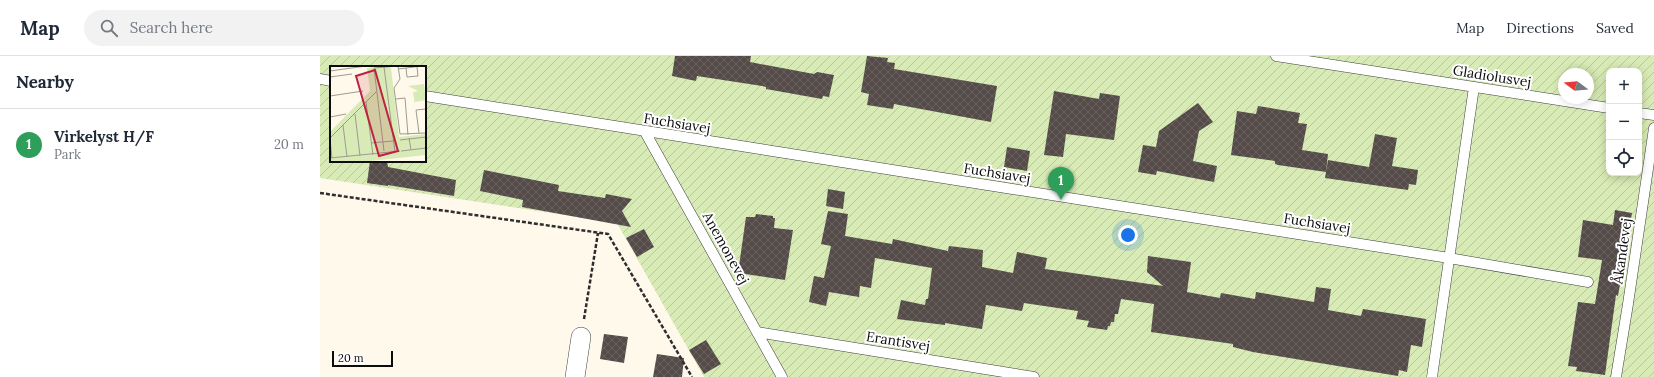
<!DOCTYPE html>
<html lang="en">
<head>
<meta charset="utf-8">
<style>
	body { margin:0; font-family:Lora,serif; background:#f2f2f3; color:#1f2937 }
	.controls { position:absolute; right:12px; top:12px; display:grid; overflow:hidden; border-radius:8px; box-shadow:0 2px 10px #0003 }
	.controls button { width:36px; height:36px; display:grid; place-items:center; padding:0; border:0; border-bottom:1px solid #e0e1e3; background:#fff; color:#1f2937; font:20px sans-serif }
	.compass { position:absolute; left:1238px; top:12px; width:36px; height:36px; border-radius:50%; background:#fff; box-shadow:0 2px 10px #0003; rotate:286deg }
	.scale { position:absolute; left:12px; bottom:10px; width:61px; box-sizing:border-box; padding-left:4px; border:2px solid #0c0c0c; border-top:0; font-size:11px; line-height:14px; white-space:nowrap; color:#0c0c0c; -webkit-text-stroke:3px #fff; paint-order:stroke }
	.you { position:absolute; left:808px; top:179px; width:14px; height:14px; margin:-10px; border:3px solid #fff; border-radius:50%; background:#1a73e8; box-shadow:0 0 0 6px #1a73e833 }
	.badge { display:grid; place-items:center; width:26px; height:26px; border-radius:50%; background:#d93025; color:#fff; font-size:13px; font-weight:700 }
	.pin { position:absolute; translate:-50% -33px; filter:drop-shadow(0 1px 2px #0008) }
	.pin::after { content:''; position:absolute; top:21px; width:14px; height:12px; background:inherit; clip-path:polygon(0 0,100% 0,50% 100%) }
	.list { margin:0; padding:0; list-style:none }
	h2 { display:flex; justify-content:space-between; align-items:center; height:52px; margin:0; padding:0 16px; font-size:17px }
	h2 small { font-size:13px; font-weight:400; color:#747a83 }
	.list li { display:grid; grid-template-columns:26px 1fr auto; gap:12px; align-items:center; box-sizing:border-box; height:72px; padding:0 16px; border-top:1px solid #e0e1e3 }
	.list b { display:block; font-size:15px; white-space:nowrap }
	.list p { margin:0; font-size:13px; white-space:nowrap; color:#747a83 }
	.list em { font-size:13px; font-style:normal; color:#747a83 }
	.icon { flex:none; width:22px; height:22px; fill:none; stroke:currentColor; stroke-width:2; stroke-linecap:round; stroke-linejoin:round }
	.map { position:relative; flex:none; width:1334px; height:321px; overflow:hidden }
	header { display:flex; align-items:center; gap:24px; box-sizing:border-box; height:56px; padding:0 20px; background:#fff; border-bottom:1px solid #e0e1e3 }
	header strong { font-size:19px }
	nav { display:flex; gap:22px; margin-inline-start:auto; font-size:14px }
	.search { width:280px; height:36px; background:#f2f2f3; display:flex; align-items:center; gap:10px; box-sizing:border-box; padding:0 14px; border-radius:22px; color:#747a83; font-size:15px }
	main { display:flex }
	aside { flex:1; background:#fff }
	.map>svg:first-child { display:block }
	.garden { fill:url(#garden-furrows); fill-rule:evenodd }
	.building { fill:url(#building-cross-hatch) }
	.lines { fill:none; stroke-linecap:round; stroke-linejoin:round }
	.service-casing { stroke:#3f3f3f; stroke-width:11 }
	.minor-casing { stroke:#3f3f3f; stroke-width:20 }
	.path { stroke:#2e2e2e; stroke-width:2.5; stroke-dasharray:4 2; stroke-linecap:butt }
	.service { stroke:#fff; stroke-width:10 }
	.minor { stroke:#fff; stroke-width:19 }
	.labels { text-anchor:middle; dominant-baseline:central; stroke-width:4; stroke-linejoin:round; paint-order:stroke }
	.street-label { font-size:14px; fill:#0c0c0c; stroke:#fff }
	.inset-road { fill:none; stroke:#9e9a92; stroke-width:1 }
	.view { fill:#bf223f; fill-opacity:0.15; stroke:#bf223f; stroke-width:2 }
	.inset-edge { fill:none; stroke:#0c0c0c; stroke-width:2 }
</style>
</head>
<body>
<header>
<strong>Map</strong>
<div class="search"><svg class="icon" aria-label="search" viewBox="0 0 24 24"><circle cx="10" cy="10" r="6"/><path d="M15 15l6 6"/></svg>Search here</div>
<nav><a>Map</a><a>Directions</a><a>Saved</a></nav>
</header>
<main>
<aside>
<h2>Nearby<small></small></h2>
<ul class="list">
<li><span class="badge" style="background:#2e9e5b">1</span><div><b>Virkelyst H/F</b><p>Park</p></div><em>20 m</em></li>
</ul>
</aside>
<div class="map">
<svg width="1334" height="321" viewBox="0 0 1334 321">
	<defs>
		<pattern id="garden-furrows" width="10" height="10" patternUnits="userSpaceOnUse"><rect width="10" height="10" fill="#d8eab5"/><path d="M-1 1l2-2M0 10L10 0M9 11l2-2" fill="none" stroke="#b8c89a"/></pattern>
		<pattern id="building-cross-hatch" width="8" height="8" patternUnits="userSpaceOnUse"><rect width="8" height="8" fill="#554c49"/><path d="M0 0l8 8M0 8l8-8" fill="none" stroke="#68615f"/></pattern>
	</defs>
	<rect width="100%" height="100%" fill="#fff9ec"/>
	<path class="garden" d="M0,0H1334V321H384L297,167L0,122ZM11,11H105V105H11ZM1289,15H1319V117H1289ZM1244,18H1268V42H1244Z"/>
	<path class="building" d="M355,0H431L430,6L494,18L497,16L514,19L509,41L503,40L502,43L446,33V31L442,30L377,20L376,25L352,20Z
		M547,0L568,2L567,6L575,7L574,13L677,30L671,66L574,48L573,53L547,49L549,38L541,36Z
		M734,35L779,43L780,37L800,40L794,84L746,78L743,101L724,99Z
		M878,47L893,66L879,75L873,105L897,110L894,126L837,115L836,119L818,116L823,89L836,91L839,75Z
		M938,50L980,57L978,67L987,68L982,94L1008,98L1006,116L958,109L955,108V105L911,99L917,55L936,58Z
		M1055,78L1077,82L1072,110L1098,114L1096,129L1089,128L1088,134L1005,122L1008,104L1049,111Z
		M687,91L710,95L707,115L684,111Z
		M50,105H67L68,111L136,124L134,140L68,129V130L47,127Z
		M164,114L239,129L238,135L285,142L286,138L312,143L302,155L311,171L202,151L203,144L160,135Z
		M508,133L525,136L523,153L506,150Z
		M1295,154L1312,157L1298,240L1296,239L1285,319L1256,315L1257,311L1248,310L1258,246L1275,248L1282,204L1258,201L1263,164L1293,169Z
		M508,155L528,158L525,180L572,188L573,183L628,195L629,190L663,194L662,211L693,217L697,196L727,202L725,213L843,230L827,216L828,200L871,206L867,236L900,242L901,237L935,243L936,236L994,246L996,231L1011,233L1008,254L1041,260L1043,253L1106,263L1102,291L1091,289L1087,316L1079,314L1078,320L933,296L913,291V288L831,276L834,248L801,243L798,258H795L794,266H791L790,270H788L787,274L767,271L769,265L756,263L758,255L704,247L702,255L666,249L662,273L625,267V269L577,263L581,244L605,249L606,243H608L612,212L555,202L551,232L540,230L539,241L509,236L506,250L489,246L494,220L504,222L511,190L501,188Z
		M436,158L453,160V162H455L454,172L473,174L465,224L418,217L426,161H435Z
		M324,173L334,191L317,201L306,182Z
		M284,278L308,281L304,307L280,303Z
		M386,284L401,308L384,318L369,294Z
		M337,298L364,302L362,321H333Z"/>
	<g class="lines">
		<defs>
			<path id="service" d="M956,0L1289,52
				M0,23L11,25
				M105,40L1129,202L1268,226
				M1319,57L1334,59
				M325,76L462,321
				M437,276L714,321
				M1112,321L1154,31
				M1296,321L1308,248L1334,72"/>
			<path id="minor" d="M255,321L261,281"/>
		</defs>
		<use href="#service" class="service-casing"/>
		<use href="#minor" class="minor-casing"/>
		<path class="path" d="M0,137L288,178L372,321
			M264,263L278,177"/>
		<use href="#service" class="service"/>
		<use href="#minor" class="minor"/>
	</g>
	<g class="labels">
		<g class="street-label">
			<text transform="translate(1172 20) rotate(9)">Gladiolusvej</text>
			<text transform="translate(357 67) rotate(9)">Fuchsiavej</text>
			<text transform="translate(677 117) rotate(9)">Fuchsiavej</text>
			<text transform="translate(997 167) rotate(9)">Fuchsiavej</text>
			<text transform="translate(406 192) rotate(61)">Anemonevej</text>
			<text transform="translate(1302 195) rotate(-82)">Åkandevej</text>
			<text transform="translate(578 285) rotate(9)">Erantisvej</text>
		</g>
	</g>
	<g transform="translate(10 10)">
		<rect width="96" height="96" fill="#fff9ec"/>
		<path d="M94,18L96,34L85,36V39L83,26L80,27L88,25L78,20Z" fill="#d8eab5"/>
		<path d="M53,0L61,2L69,71L96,68V89L31,96H0V66L40,25L37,2Z" fill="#d8eab5"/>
		<path class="inset-road" d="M68,0L70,13L64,22L70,68L96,67M54,1L65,86M76,2L77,11L88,10L87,1M68,3L92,0M0,5L36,0M0,11L22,8M0,30L33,25M66,33L75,32L78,69M36,36L43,89M25,48L30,90M0,51L16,48M13,59L17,91M89,67L86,44L96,43M0,72L46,26M79,72L81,84M0,73L2,92M70,74L96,71M41,77L63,75M54,85L44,2L68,0M71,85L96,82M0,92L70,85"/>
		<path class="view" d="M45,4L68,85L49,90L26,10Z"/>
		<rect width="96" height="96" class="inset-edge"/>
	</g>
</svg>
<div class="controls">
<button>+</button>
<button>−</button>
<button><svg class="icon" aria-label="locate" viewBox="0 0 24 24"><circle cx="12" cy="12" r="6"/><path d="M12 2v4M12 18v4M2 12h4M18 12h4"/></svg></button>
</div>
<svg class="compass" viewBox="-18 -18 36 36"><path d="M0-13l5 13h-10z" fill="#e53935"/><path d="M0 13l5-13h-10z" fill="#747a83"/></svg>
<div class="scale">20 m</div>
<div class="you"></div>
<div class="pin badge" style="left:741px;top:144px;background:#2e9e5b">1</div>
</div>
</main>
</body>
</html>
